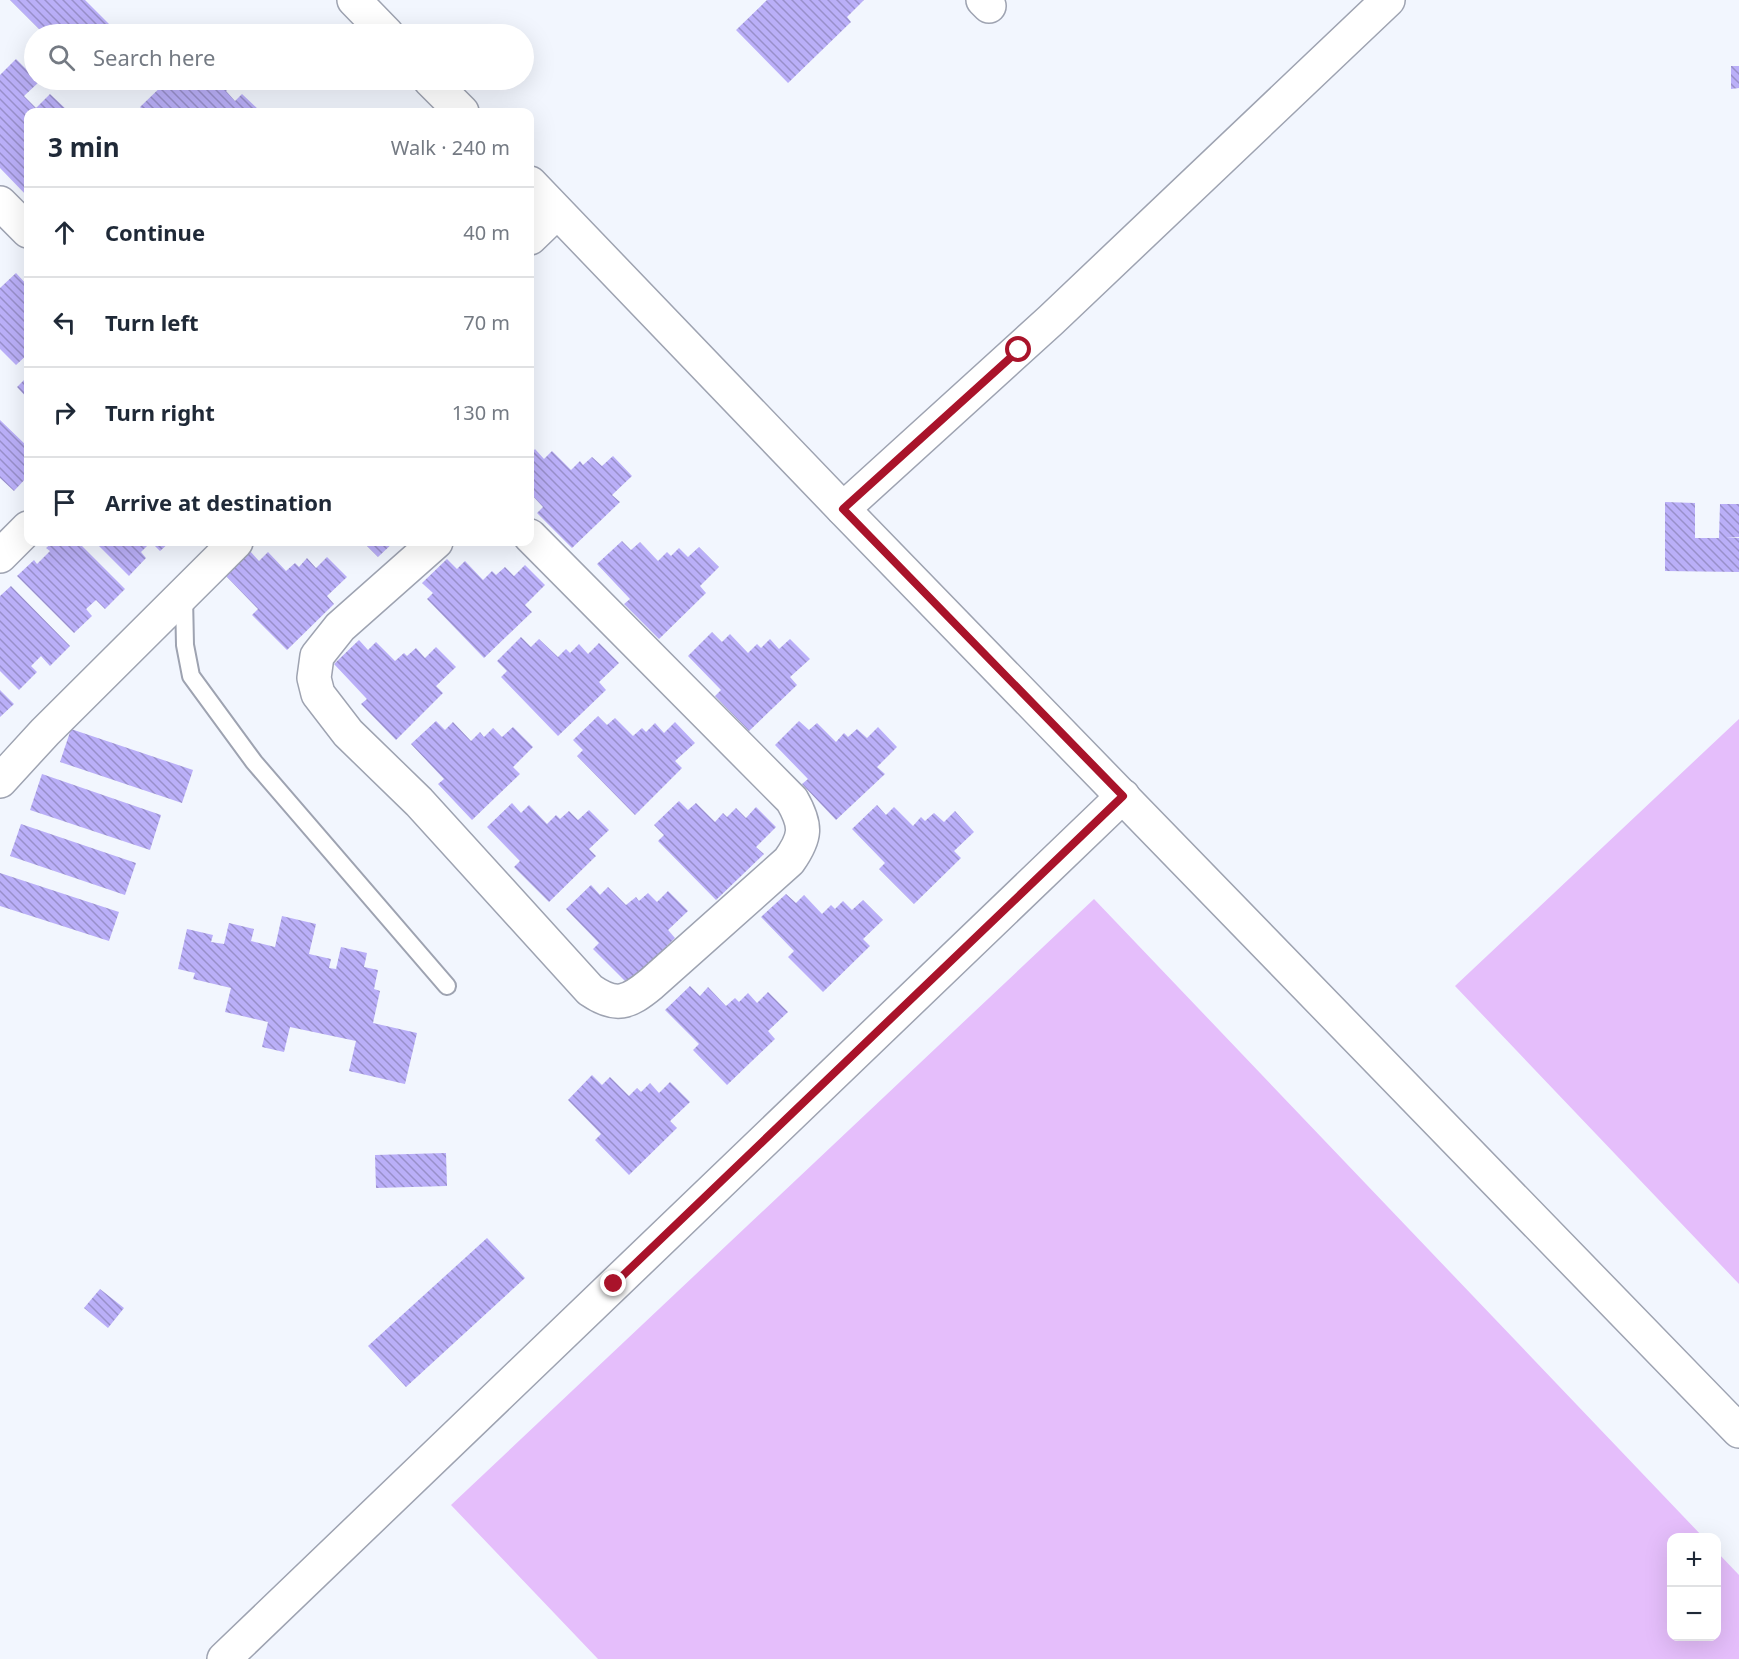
<!DOCTYPE html>
<html lang="en">
<head>
<meta charset="utf-8">
<style>
	body { margin:0; font-family:"Noto Sans",sans-serif; background:#f2f2f3; color:#1f2937 }
	.controls { position:absolute; right:18px; bottom:18px; display:grid; overflow:hidden; border-radius:12px; box-shadow:0 6px 24px #0002 }
	.controls button { width:54px; height:54px; display:grid; place-items:center; padding:0; border:0; border-bottom:2px solid #e0e1e3; background:#fff; color:#1f2937; font:30px sans-serif }
	.stop { position:absolute; width:18px; height:18px; margin:-14px; border:4px solid #a9132a; border-radius:50%; background:#fff }
	.stop.end { background:#a9132a; border-color:#fff; box-shadow:0 2px 6px #0008 }
	.list { margin:0; padding:0; list-style:none }
	h2 { display:flex; justify-content:space-between; align-items:center; height:78px; margin:0; padding:0 24px; font-size:26px }
	h2 small { font-size:20px; font-weight:400; color:#747a83 }
	.list li { display:grid; grid-template-columns:39px 1fr auto; gap:18px; align-items:center; box-sizing:border-box; height:90px; padding:0 24px; border-top:2px solid #e0e1e3 }
	.list b { display:block; font-size:22px; white-space:nowrap }
	.list em { font-size:20px; font-style:normal; color:#747a83 }
	.icon { flex:none; width:33px; height:33px; fill:none; stroke:currentColor; stroke-width:2; stroke-linecap:round; stroke-linejoin:round }
	.map { position:relative; flex:none; width:1739px; height:1659px; overflow:hidden }
	.search { position:absolute; background:#fff; box-shadow:0 6px 24px #0002; left:24px; top:24px; width:510px; height:66px; display:flex; align-items:center; gap:15px; box-sizing:border-box; padding:0 21px; border-radius:33px; color:#747a83; font-size:22px }
	.panel { position:absolute; background:#fff; box-shadow:0 6px 24px #0002; left:24px; top:108px; width:510px; height:438px; border-radius:12px }
	.map>svg:first-child { display:block }
	.green { fill:#e5befb }
	.building { fill:url(#building-back-hatch) }
	.lines { fill:none; stroke-linecap:round; stroke-linejoin:round }
	.service-casing { stroke:#9ea3b1; stroke-width:20 }
	.minor-casing { stroke:#9ea3b1; stroke-width:36 }
	.tertiary-casing { stroke:#9ea3b1; stroke-width:36 }
	.service { stroke:#fff; stroke-width:16 }
	.minor { stroke:#fff; stroke-width:33 }
	.tertiary { stroke:#fff; stroke-width:33 }
	.route { stroke:#a9132a; stroke-width:8 }
</style>
</head>
<body>
<div class="map">
<svg width="1739" height="1659" viewBox="0 0 1739 1659">
	<defs>
		<pattern id="building-back-hatch" width="6" height="6" patternUnits="userSpaceOnUse" patternTransform="scale(1.5)"><rect width="6" height="6" fill="#baaff8"/><path d="M-1 5l2 2M0 0l6 6M5-1l2 2" fill="none" stroke="#988fca"/></pattern>
	</defs>
	<rect width="100%" height="100%" fill="#f2f6fe"/>
	<path class="green" d="M1739,719V1284L1455,986Z
		M1094,899L1703,1537L1672,1538V1636H1716L1717,1552L1739,1575V1659H598L451,1505Z"/>
	<path class="building" d="M10,0H85L119,34H44Z
		M767,0H864L847,17L851,22L788,83L736,30Z
		M16,59L39,82L24,96L36,108L50,94L69,112H28V197L0,168V75Z
		M1731,66H1739V88L1731,89Z
		M89,80H110L99,90Z
		M168,80H228L233,84L226,91L235,101L242,94L261,112H145L140,107Z
		M16,273L28,286V293L25,297L28,300V354L16,365L0,349V288Z
		M28,376V399L17,387Z
		M0,420L28,447V476L14,491L0,478Z
		M535,449L544,459L552,451L571,470L580,461L583,465L592,457L602,466L613,456L632,476L612,495L620,502L572,548L537,513L543,507L530,493V455Z
		M1665,502L1695,503V538H1719L1720,504H1739V537L1726,538H1739V572L1665,571Z
		M622,541L631,550L640,542L658,561L667,552L671,556L679,548L688,557L699,547L719,567L700,586L706,593L659,639L624,604L630,599L597,564Z
		M53,542H78L125,589L105,609L96,600L86,609L92,616L74,633L17,576L34,560L37,564L50,551L46,548Z
		M95,542H170L160,551L151,542L141,552L146,558L129,576Z
		M363,542H394L378,557Z
		M250,551L259,561L268,552L286,571L295,563L299,567L307,558L316,568L327,557L347,577L327,596L334,604L287,650L252,615L258,609L225,575Z
		M447,559L457,569L465,561L483,580L492,571L496,575L505,567L514,576L525,565L545,585L525,605L532,612L484,658L427,599L433,593L422,583Z
		M11,586L70,646L50,666L41,656L31,666L37,672L19,690L0,671V596Z
		M712,632L722,642L730,634L748,653L757,644L761,648L770,639L779,649L790,639L810,659L790,677L797,685L749,731L715,696L721,690L688,656Z
		M521,637L531,647L539,639L558,657L566,649L570,653L579,644L588,654L599,643L619,663L599,682L606,690L558,736L501,677L507,671L497,661Z
		M359,640L368,650L376,642L395,661L404,653L407,656L416,648L425,658L436,647L456,667L436,686L443,693L396,740L361,704L367,699L334,664Z
		M0,690L14,704L0,717Z
		M598,716L607,725L615,718L633,736L642,728L646,732L655,723L664,733L675,722L695,743L675,761L682,768L635,815L577,756L583,750L573,740Z
		M436,721L445,730L453,722L471,741L480,732L484,737L493,728L502,737L513,727L533,747L513,767L520,774L472,820L438,784L444,779L411,744Z
		M799,721L809,730L817,723L836,742L844,733L848,737L857,729L867,738L878,727L897,747L877,767L885,774L836,820L802,784L808,779L775,745Z
		M71,729L193,770L182,803L60,762Z
		M42,774L161,815L150,850L30,810Z
		M679,801L688,810L696,803L715,822L723,813L727,817L736,808L746,818L756,807L776,827L756,847L764,854L716,900L658,841L664,835L654,825Z
		M512,803L521,813L529,805L547,824L556,815L560,819L569,811L578,820L589,810L609,830L589,849L596,856L549,902L514,867L520,861L487,827Z
		M877,805L886,815L894,807L913,826L921,817L925,821L934,813L944,822L955,811L974,832L954,851L961,858L914,904L879,869L885,863L852,829Z
		M21,824L136,863L125,895L10,856Z
		M0,873L119,912L109,941L0,906Z
		M591,885L600,895L608,887L626,905L636,897L639,901L648,893L657,902L668,891L688,911L668,930L675,938L628,984L593,949L599,943L566,909Z
		M786,894L796,903L804,895L822,914L831,905L835,909L843,901L852,910L863,900L883,920L863,939L870,946L823,992L788,957L794,951L761,917Z
		M282,916L316,924L309,954L331,959L329,968L336,969L341,947L367,953L364,967L378,970L374,989L380,991L373,1023L417,1033L405,1084L349,1071L356,1041L290,1027L284,1052L262,1047L268,1022L225,1012L231,988L193,979L195,973L178,969L187,929L213,935L211,942L224,944L229,923L254,929L251,941L275,947Z
		M690,986L700,996L708,987L726,1006L735,998L739,1002L748,993L757,1003L768,992L788,1012L768,1031L775,1039L727,1085L693,1050L699,1044L665,1010Z
		M592,1075L602,1085L610,1077L629,1096L637,1088L641,1092L650,1083L659,1093L670,1082L690,1102L670,1121L677,1128L629,1175L595,1140L601,1134L568,1100Z
		M446,1153L447,1186L376,1188L375,1155Z
		M487,1238L525,1278L406,1387L368,1346Z
		M100,1289L124,1308L108,1328L84,1308Z"/>
	<g class="lines">
		<defs>
			<path id="service" d="M184,597L185,645L191,676L254,762L447,986"/>
			<path id="minor" d="M983,0L989,6
				M0,203L28,231
				M530,238L557,212
				M843,509L1051,320L1388,0
				M436,542L340,627L317,656L314,678L318,694L348,733L419,802L590,990C616,1008 628,1003 651,984L789,861C806,837 807,826 792,800L530,536
				M0,556L28,528
				M0,781L45,732L236,542
				M224,1659L1123,796"/>
			<path id="tertiary" d="M354,0L387,34
				M430,80L462,112
				M530,183L843,509L1739,1431"/>
		</defs>
		<use href="#service" class="service-casing"/>
		<use href="#minor" class="minor-casing"/>
		<use href="#tertiary" class="tertiary-casing"/>
		<use href="#service" class="service"/>
		<use href="#minor" class="minor"/>
		<use href="#tertiary" class="tertiary"/>
	</g>
	<g class="lines">
		<path class="route" d="M614,1284L1123,796L843,509L1019,350"/>
	</g>
</svg>
<div class="controls">
<button>+</button>
<button>−</button>
</div>
<div class="stop" style="left:1019px;top:350px"></div>
<div class="stop end" style="left:614px;top:1284px"></div>
<div class="search"><svg class="icon" aria-label="search" viewBox="0 0 24 24"><circle cx="10" cy="10" r="6"/><path d="M15 15l6 6"/></svg>Search here</div>
<section class="panel">
<h2>3 min<small>Walk · 240 m</small></h2>
<ul class="list">
<li><svg class="icon" aria-label="ahead" viewBox="0 0 24 24"><path d="M12 20V5M6 11l6-6 6 6"/></svg><div><b>Continue</b></div><em>40 m</em></li>
<li><svg class="icon" aria-label="left" viewBox="0 0 24 24"><path d="M17 20v-9H6M10 6l-5 5 5 5"/></svg><div><b>Turn left</b></div><em>70 m</em></li>
<li><svg class="icon" aria-label="right" viewBox="0 0 24 24"><path d="M7 20v-9h11M14 6l5 5-5 5"/></svg><div><b>Turn right</b></div><em>130 m</em></li>
<li><svg class="icon" aria-label="arrive" viewBox="0 0 24 24"><path d="M6 21V4h12l-3 4 3 4H6"/></svg><div><b>Arrive at destination</b></div></li>
</ul>
</section>
</div>
</body>
</html>
